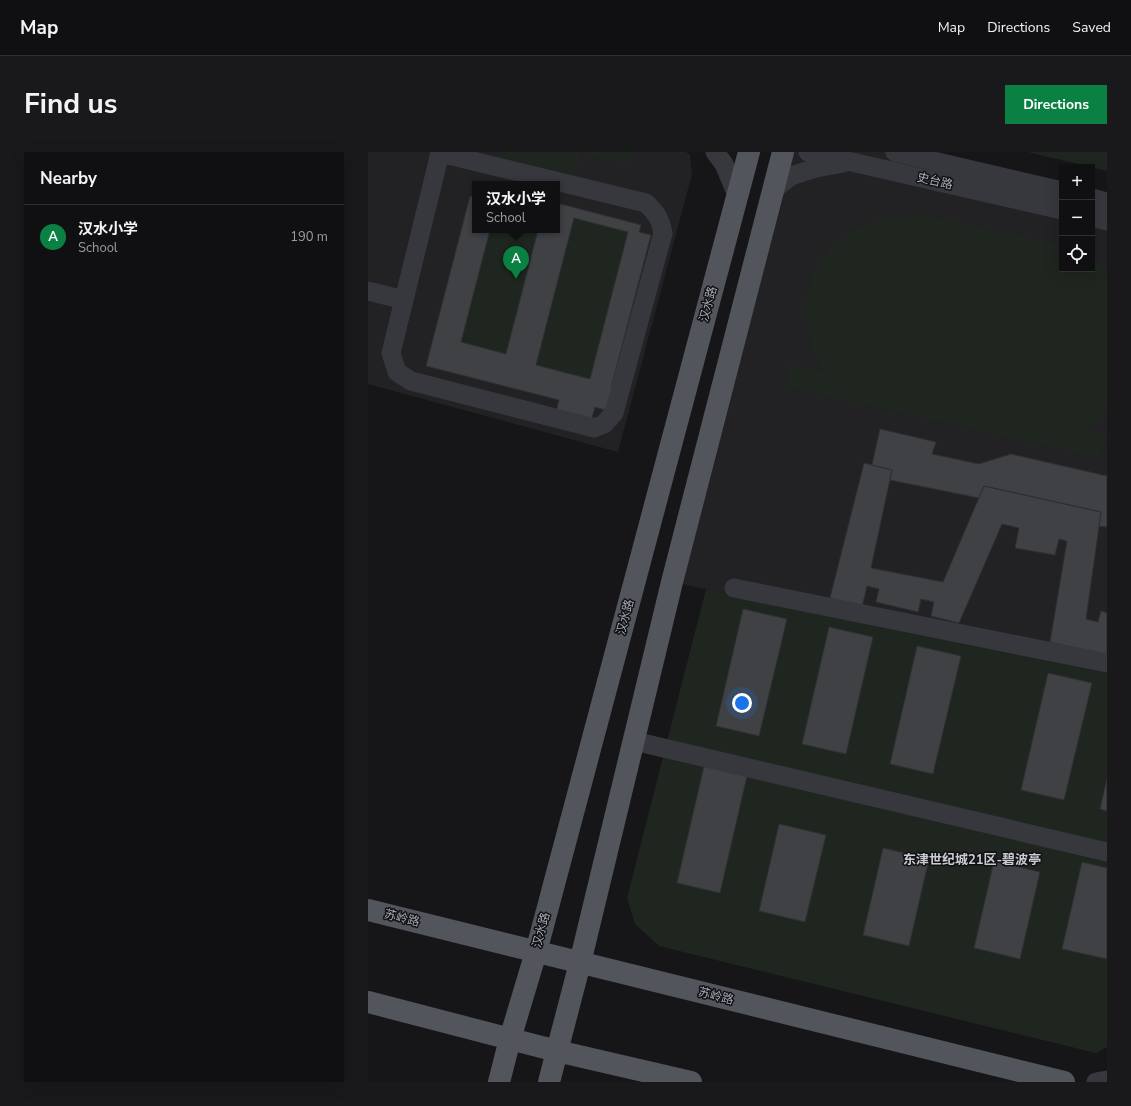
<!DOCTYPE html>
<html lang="en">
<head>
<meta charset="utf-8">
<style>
	body { margin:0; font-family:"Nunito Sans","Noto Sans SC",sans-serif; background:#19191b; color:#f1f3f6 }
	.controls { position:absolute; right:12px; top:12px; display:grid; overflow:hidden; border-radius:0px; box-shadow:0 4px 16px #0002 }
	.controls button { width:36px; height:36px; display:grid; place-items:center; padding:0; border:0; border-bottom:1px solid #303032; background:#101012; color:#f1f3f6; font:20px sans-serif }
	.you { position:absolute; left:374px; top:551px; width:14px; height:14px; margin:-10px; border:3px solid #fff; border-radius:50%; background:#1a73e8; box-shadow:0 0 0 6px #1a73e833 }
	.badge { display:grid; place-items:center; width:26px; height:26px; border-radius:50%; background:#0b8043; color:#fff; font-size:13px; font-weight:700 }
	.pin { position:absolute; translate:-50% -33px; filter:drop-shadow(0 1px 2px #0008) }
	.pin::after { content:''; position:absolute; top:21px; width:14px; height:12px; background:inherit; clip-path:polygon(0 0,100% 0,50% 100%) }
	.popup { position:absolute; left:104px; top:29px; width:88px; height:52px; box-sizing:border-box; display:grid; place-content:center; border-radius:0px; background:#101012; filter:drop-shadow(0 1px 3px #0005); font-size:13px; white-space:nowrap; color:#9c9d9f }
	.popup b { font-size:15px; color:#f1f3f6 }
	.popup::after { content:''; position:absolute; left:50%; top:100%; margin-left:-8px; border:8px solid transparent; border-top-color:#101012 }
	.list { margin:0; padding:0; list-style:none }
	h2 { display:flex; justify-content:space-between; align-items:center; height:52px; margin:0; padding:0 16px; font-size:17px }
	h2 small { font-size:13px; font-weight:400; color:#9c9d9f }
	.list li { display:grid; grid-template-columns:26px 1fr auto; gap:12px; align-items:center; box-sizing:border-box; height:64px; padding:0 16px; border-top:1px solid #303032 }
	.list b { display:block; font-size:15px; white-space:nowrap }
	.list p { margin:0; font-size:13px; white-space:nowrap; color:#9c9d9f }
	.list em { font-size:13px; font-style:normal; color:#9c9d9f }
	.icon { flex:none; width:22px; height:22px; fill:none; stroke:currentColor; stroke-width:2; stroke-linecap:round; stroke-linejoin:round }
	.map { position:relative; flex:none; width:739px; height:930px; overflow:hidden; border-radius:0px }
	header { display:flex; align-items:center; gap:24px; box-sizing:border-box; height:56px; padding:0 20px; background:#101012; border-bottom:1px solid #303032 }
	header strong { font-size:19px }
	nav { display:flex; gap:22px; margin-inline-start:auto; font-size:14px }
	.intro { display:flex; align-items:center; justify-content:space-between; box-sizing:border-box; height:96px; padding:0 24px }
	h1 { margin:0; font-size:28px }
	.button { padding:10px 18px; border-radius:0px; background:#0b8043; color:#fff; font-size:14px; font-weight:700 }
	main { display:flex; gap:24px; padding:0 24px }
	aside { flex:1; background:#101012; border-radius:0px; box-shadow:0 4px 16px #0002 }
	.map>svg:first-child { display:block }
	.built { fill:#222225; fill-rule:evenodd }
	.green { fill:#1e261f }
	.building { fill:#404145; stroke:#303034; fill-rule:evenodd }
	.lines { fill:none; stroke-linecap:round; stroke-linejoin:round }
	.minor { stroke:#37383d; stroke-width:19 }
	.major { stroke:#53555c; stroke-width:22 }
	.labels { text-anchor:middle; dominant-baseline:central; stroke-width:3; stroke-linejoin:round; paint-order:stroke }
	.street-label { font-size:12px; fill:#a8adb8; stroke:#111113 }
	.neighbourhood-label { font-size:13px; font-weight:bold; fill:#c9ccd4; stroke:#111113 }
</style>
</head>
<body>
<header>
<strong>Map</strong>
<nav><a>Map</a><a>Directions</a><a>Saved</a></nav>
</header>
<div class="intro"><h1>Find us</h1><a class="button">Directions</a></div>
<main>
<aside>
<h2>Nearby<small></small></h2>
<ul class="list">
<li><span class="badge">A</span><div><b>汉水小学</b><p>School</p></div><em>190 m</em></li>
</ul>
</aside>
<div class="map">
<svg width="739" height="930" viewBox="0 0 739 930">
	<rect width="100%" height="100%" fill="#161618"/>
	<path class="built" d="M0,0H318L322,3L324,22L250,300L0,232ZM107,32H189V78H107Z
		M415,0H527L694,39V117H724V46L739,50V521L304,430Z"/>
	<path class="green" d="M135,0H213L205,29L132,8Z
		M220,0H264L261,13L219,3Z
		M660,0H739V19Z
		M556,63L694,93V117H724V106L727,108L739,119V260L718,278L739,282L733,306L418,235L422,212L457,220L446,202L440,182L437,153L445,121L461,97L490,76L518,64Z
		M206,66L260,80L222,227L168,213Z
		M122,78H170L138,202L93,190Z
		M338,437L739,521V895L728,901L291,794L267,772L259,746Z"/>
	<path class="building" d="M102,44L107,45V78H122L93,190L138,202L170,78H189V51L273,73L271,80L283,83L244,232V260L227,255L223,269L188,260L191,248L58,214ZM206,66L260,80L222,227L168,213Z
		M512,277L568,290L564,302L611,312L643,302L739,324V375L731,374L733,360L616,334L611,346L522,328L524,318L504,313Z
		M496,311L524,318L503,416L575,430L616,334L733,360L718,467L730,470L733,459L739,461V503L682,490L699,389L691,387L687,403L647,396L651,376L634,372L591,471L563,464L566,450L553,447L550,460L508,450L511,437L499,434L494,455L462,446Z
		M375,457L419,467L391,584L348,574Z
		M461,475L505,485L478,602L434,592Z
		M549,494L593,504L565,622L522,612Z
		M680,521L724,531L696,648L653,638Z
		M336,614L379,624L352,741L309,731Z
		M739,626V659L732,657Z
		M411,672L458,683L437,770L391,759Z
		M515,696L561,707L541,794L495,783Z
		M626,709L672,720L652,807L606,796Z
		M714,710L739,716V807L694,797Z"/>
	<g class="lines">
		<path class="minor" d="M347,0L356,12L369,43
			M440,0L694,58
			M527,0L694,39
			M72,1L278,51C289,62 292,66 295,81L246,261L236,272L226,276L43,229L29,220L23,201L72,1V0
			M405,38L423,24L448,16L475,11
			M724,46L739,50
			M724,65L739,69
			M0,139L36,148
			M366,436L739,511
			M266,589L739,700
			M728,930L739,928"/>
		<path class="major" d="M0,758L696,930
			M0,850L189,899L323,930
			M131,930L142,887L168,800L381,0
			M181,930L212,811L304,430L415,0"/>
	</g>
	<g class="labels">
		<g class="street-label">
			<text transform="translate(567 29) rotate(13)">史台路</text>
			<text transform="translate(340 152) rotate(-75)">汉水路</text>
			<text transform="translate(257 465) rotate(-75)">汉水路</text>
			<text transform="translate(34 766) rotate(14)">苏岭路</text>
			<text transform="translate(173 778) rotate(-75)">汉水路</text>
			<text transform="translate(348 844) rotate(14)">苏岭路</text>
		</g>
		<g class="neighbourhood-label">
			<text x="604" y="708">东津世纪城21区-碧波亭</text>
		</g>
	</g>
</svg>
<div class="controls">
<button>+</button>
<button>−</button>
<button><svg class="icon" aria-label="locate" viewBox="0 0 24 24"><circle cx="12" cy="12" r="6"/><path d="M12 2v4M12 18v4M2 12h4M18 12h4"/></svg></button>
</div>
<div class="you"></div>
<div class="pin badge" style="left:148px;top:127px">A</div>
<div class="popup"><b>汉水小学</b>School</div>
</div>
</main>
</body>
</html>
